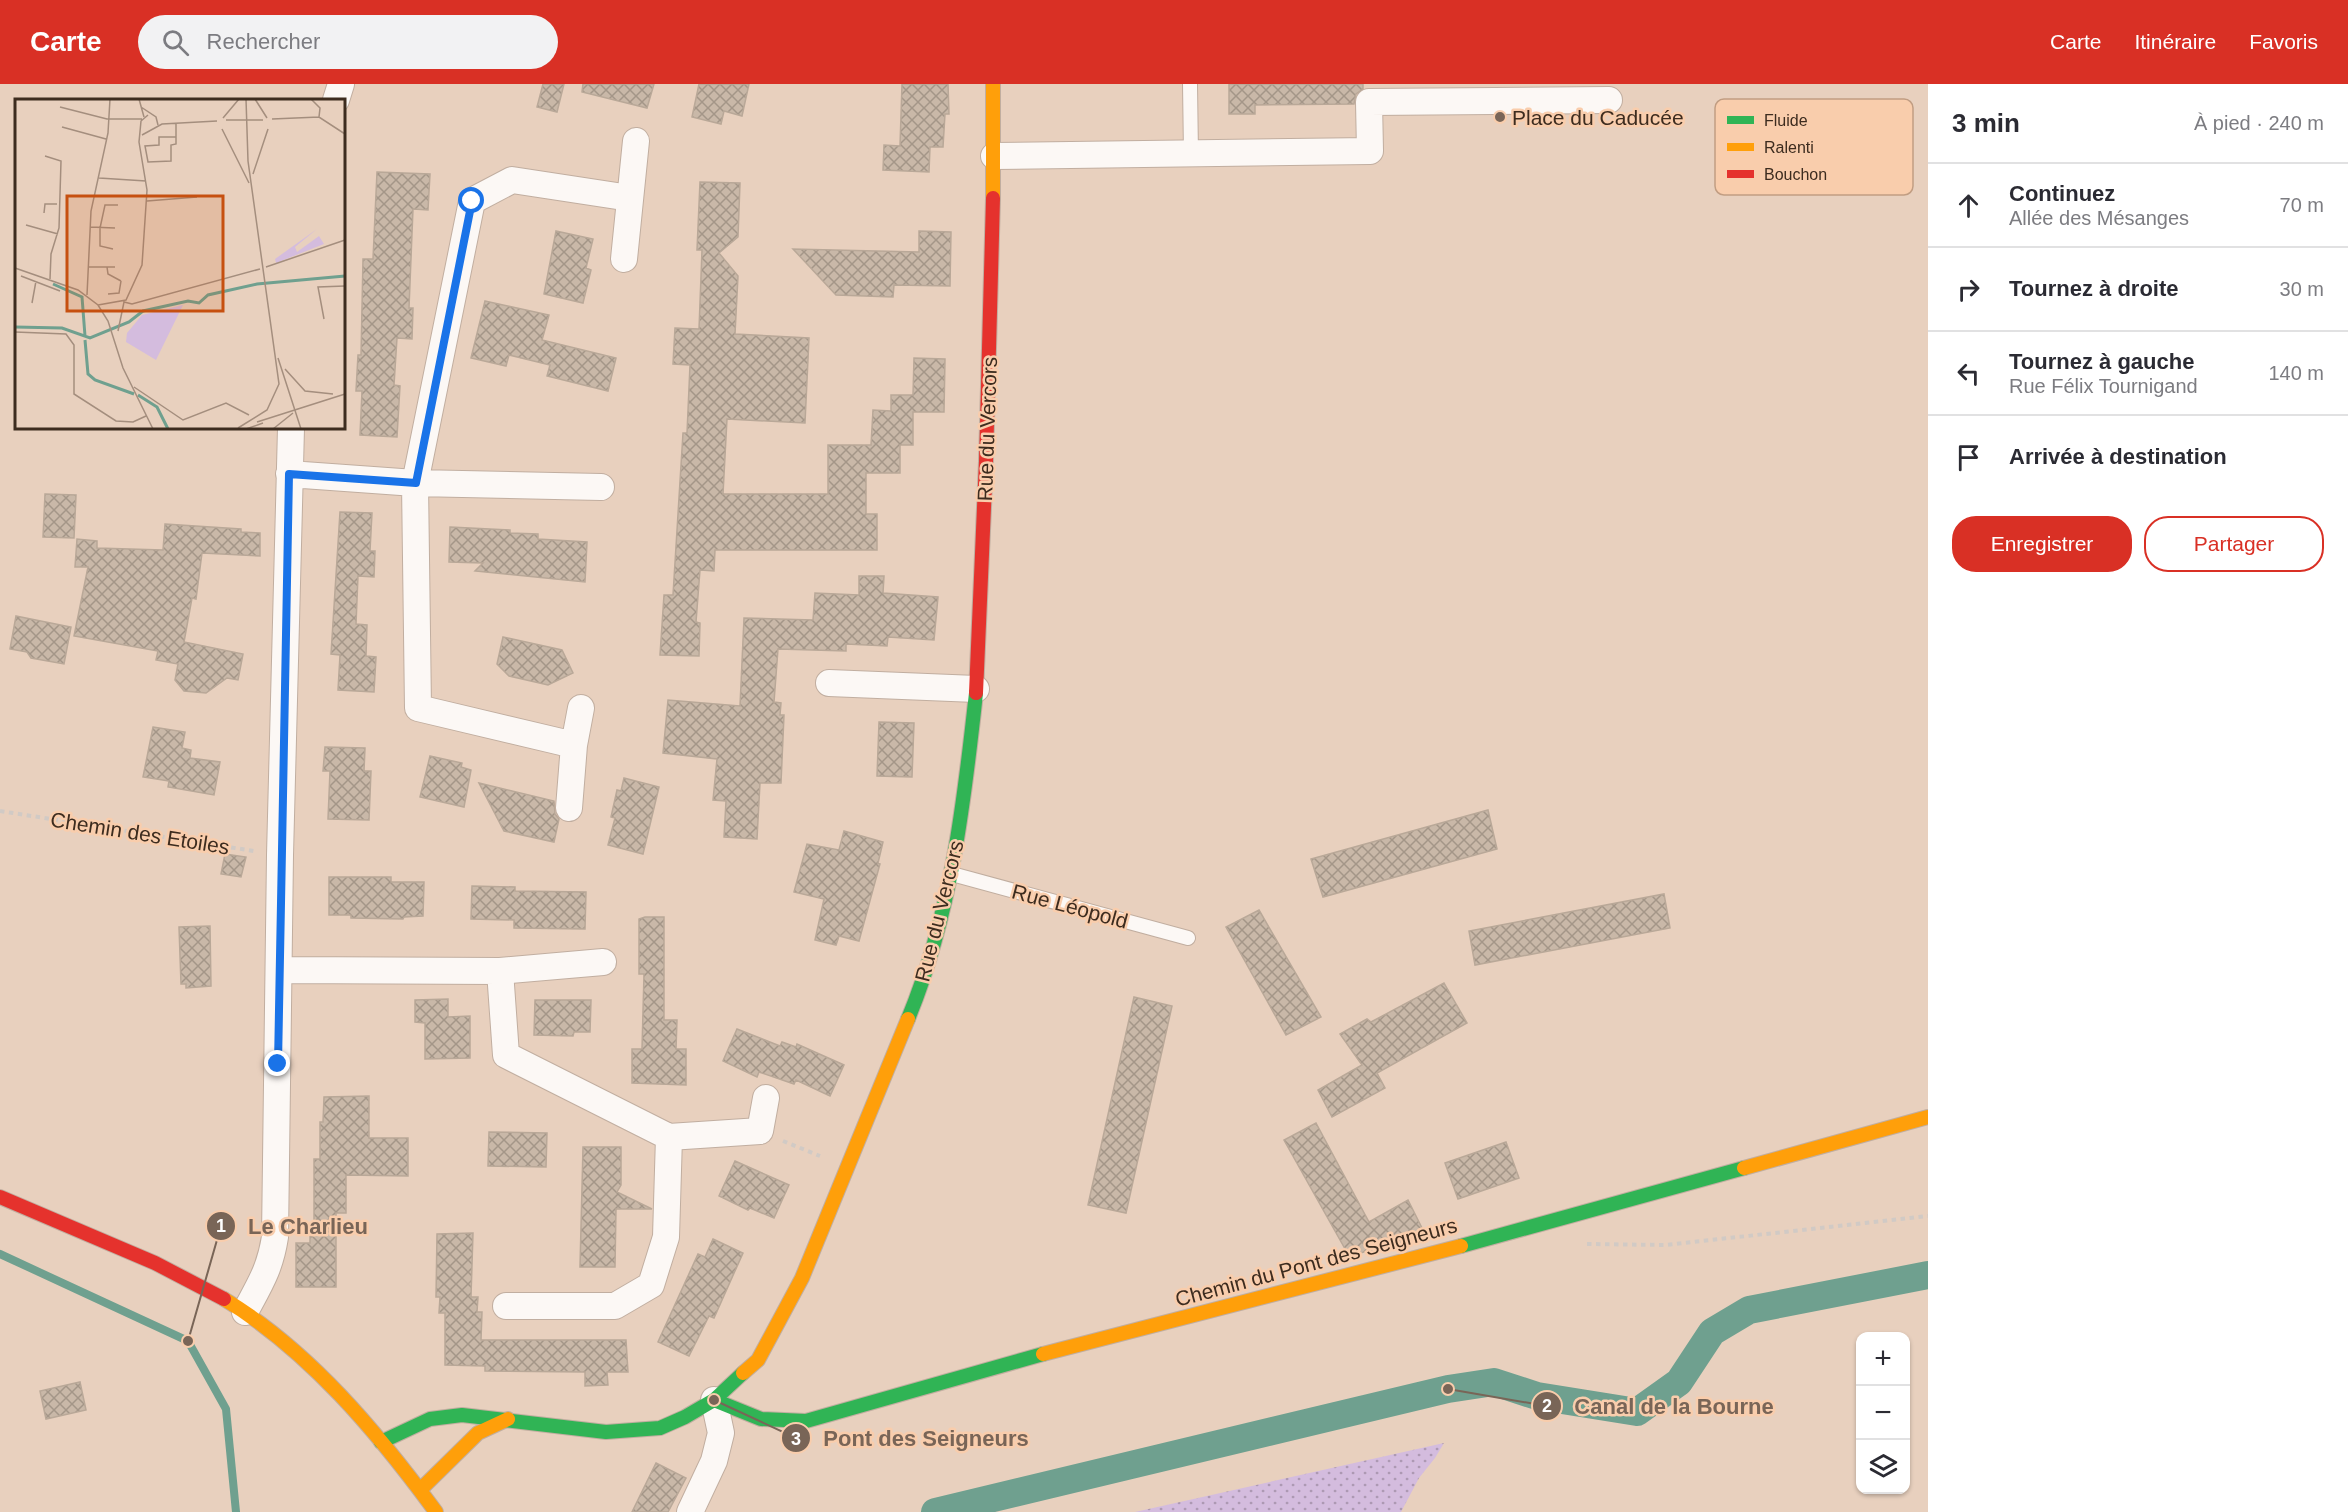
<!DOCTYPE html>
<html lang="fr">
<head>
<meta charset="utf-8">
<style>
	body { margin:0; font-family:Arial,sans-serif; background:#f2f2f3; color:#2b2b33 }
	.controls { position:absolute; right:18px; bottom:18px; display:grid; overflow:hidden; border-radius:12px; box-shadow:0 2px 4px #0004 }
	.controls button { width:54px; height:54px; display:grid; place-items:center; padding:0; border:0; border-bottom:2px solid #e1e1e2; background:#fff; color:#2b2b33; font:30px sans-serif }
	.stop { position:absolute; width:18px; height:18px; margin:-14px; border:4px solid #1a73e8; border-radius:50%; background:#fff }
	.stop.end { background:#1a73e8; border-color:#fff; box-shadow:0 2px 6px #0008 }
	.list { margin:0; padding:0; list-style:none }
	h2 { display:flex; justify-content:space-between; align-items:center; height:78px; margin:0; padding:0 24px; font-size:26px }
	h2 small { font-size:20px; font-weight:400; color:#7c7c81 }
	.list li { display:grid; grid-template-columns:39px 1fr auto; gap:18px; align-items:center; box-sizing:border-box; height:84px; padding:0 24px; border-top:2px solid #e1e1e2 }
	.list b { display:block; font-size:22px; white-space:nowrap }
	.list p { margin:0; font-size:20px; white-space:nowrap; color:#7c7c81 }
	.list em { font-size:20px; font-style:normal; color:#7c7c81 }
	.actions { display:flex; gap:12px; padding:18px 24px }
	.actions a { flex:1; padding:14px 0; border:2px solid #d93025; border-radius:24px; text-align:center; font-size:21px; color:#d93025 }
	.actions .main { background:#d93025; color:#fff }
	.icon { flex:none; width:33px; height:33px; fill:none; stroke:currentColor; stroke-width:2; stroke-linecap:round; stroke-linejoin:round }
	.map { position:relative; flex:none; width:1928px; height:1428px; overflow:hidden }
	header { display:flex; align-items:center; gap:36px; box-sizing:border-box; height:84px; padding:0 30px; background:#d93025; color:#fff }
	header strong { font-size:28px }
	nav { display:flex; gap:33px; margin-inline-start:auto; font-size:21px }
	.search { width:420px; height:54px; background:#f2f2f3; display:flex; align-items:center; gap:15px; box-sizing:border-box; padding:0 21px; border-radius:33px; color:#7c7c81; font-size:22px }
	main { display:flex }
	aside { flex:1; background:#fff }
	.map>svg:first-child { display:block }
	.grass { fill:url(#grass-dots) }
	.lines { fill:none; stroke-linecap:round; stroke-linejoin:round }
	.stream { stroke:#6fa08f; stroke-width:8 }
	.canal { stroke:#6fa08f; stroke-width:28 }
	.building { fill:url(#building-cross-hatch); stroke:#b9a898; stroke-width:1.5 }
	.lane-casing { stroke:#c1aea0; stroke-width:16 }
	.street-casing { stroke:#c1aea0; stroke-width:28 }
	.fast-casing { stroke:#c1aea0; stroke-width:16 }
	.slow-casing { stroke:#c1aea0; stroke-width:16 }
	.jam-casing { stroke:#c1aea0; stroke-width:16 }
	.path { stroke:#d1cac5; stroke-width:4; stroke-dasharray:4.5 4.5; stroke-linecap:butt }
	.lane { stroke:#fcf8f5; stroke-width:14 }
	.street { stroke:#fcf8f5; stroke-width:26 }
	.fast { stroke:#30b455; stroke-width:14 }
	.slow { stroke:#ff9f0a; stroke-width:14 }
	.jam { stroke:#e5322d; stroke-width:14 }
	.route { stroke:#1a73e8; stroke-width:8 }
	.poi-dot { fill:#796557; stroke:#f9cdac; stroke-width:2 }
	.labels { text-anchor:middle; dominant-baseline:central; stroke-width:5; stroke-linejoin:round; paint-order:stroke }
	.poi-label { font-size:21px; fill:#3d2c1f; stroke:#f9cdac; text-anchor:start }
	.street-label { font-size:21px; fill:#3d2c1f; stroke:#f9cdac }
	.inset-river { fill:none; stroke:#6fa08f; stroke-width:3 }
	.inset-road { fill:none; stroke:#a48e7e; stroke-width:1.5 }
	.view { fill:#c65010; fill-opacity:0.15; stroke:#c65010; stroke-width:3 }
	.inset-edge { fill:none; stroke:#3d2c1f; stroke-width:3 }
	.key { fill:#f9cdac; stroke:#c19d82; stroke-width:1.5 }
	.key-label { font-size:16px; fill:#3d2c1f }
	.leader { fill:none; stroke:#796557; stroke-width:2 }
	.callout-dot { fill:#796557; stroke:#f9cdac; stroke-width:2 }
	.mark-label { font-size:18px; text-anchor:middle; font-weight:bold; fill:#fff }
	.callout-label { font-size:22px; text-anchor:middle; font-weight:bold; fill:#796557; stroke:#f9cdac; stroke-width:5; stroke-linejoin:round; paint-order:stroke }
</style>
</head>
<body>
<header>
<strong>Carte</strong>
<div class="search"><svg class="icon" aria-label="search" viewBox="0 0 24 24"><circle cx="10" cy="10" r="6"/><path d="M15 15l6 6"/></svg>Rechercher</div>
<nav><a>Carte</a><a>Itinéraire</a><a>Favoris</a></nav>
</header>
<main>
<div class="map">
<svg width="1928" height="1428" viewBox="0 0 1928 1428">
	<defs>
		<pattern id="grass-dots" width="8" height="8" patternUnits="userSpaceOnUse" patternTransform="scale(1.5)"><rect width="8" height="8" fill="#d4bcde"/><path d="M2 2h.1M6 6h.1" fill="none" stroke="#ad99b3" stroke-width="1.8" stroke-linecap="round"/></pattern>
		<pattern id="building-cross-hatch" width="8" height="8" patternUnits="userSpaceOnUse" patternTransform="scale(1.5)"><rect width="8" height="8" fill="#c9b8a8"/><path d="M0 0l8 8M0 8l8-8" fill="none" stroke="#a49688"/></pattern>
	</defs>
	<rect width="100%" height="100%" fill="#e8d0be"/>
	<path class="grass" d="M1444,1359L1435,1374L1419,1394L1401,1428H1135Z"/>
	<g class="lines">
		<path class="stream" d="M0,1170L188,1257L226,1325L236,1428"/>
		<path class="canal" d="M935,1428L1448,1305L1494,1298L1537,1312L1637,1328L1679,1298L1712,1248L1749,1226L1928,1191"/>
	</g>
	<path class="building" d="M543,0H564L557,28L537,23Z
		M583,0H654L647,24L582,8Z
		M699,0H749L742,32L724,27L721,40L692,33Z
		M902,0H948L949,30H945L943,63H930L929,88L883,86L884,61L900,62Z
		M1229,0H1363V5L1356,10L1354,20L1255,21V30H1229Z
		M377,88L430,90L428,126L413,125L409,224H413L412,255L397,254L394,301L400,302L397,353L360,351L362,307H356L358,271H361L363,175H373Z
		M700,98L740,99L738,153L719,169L738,192L735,250L809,254L805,339L727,335L723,410H828V361H871L873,326L891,327V311H913L914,274L945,275L944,328H913V361H900V389H866V430H877V466H715L714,487L700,486L696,538L700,539L699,572L660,571L664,511H673L683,349H687L690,281L673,280L675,244L699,245L702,166H697Z
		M556,147L593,155L586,184L591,186L583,219L544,210Z
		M919,147L951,148L950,202L894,201L893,213L836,211L793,165L919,168Z
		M485,217L549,231L542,256L616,274L608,307L547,292L550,281L509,271L506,282L471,274Z
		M45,410L76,411L74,454L43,453Z
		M340,428L372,429L370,467H375L374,493L358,492L356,540L367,541L366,572L376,573L374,608L338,606L340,571L331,570Z
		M165,440L241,445V448L260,449V472L202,469L196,515L192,514L184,558L243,570L238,596L227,594L206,609L184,607L175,596L178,580L156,576L158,567L74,552L88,483H75L77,455L97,457V464L163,466Z
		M450,443L510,446V449L538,450V455L587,458L585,498L475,487L483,479L449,478Z
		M859,492H884L883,509L938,513L934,556L888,553L887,562L846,560V567L778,565L774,618L781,619L780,631H784L781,699H760L757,755L724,753L726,717L713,716L717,675L663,669L668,616L740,622L744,534L813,536L815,509L859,511Z
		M16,532L71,543L64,580L31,574L27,568L10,565Z
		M503,553L562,566L573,589L548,601L509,592L497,580Z
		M879,638L914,639L912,693L877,692Z
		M153,643L185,648L182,664L191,666L190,674L220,678L214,711L168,703L169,697L143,693Z
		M325,663L365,664L364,687H371L369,736L328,735L330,687H323Z
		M430,672L462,679L461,683L471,686L464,723L420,713Z
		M624,694L659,703L643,770L608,761L615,734L611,733L617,706L621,707Z
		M479,699L554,717L555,730L559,735L554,758L504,747Z
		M1488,726L1497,765L1323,813L1311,775Z
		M844,747L883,758L878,779L880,780L859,857L839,852L836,861L815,856L824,815L794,808L807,760L839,766Z
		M225,770L246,773L241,793L221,790Z
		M329,793H391V798H424L423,832L404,833L403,835L351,834V831H329Z
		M472,802L515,803V807L586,808L585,845L514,844V836L471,835Z
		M1664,810L1670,844L1475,881L1469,847Z
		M1259,826L1321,933L1286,951L1226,843Z
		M645,833H664V936H677L676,965H686V1001L632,999V965H642L644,890H639V835Z
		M210,842L211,902L186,904V900H181L179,843Z
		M1444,899L1467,939L1377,989L1385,1004L1332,1033L1318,1006L1362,981L1340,950L1367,935L1371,938Z
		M1134,913L1172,922L1126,1129L1088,1121Z
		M448,915V933L470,932V974L425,975V939L415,938V916Z
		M535,916H591L590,948H574L573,952L534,951Z
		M737,945L780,962L782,958L796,963L797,960L844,981L830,1012L796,996L794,1000L759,988L757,993L723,977Z
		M369,1012V1054H408V1092L346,1091V1129H336V1203H296V1159H310V1145L314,1146V1075H320V1038H323L324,1013Z
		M1316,1039L1369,1138L1408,1116L1426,1152L1349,1172L1284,1056Z
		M489,1048L547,1049L546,1083L488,1082Z
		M1506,1058L1519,1094L1458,1115L1445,1079Z
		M583,1063H621V1101L617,1108L652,1125H616L615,1183H580Z
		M735,1077L789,1101L774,1134L750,1124L748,1126L719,1112Z
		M473,1149L471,1213H478L477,1228H482L481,1256H626L628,1288H607L608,1301L585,1302V1288L485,1287V1282L445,1281V1229H439L440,1213H436L437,1150Z
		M713,1155L743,1169L714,1234L709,1232L689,1272L658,1258L698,1170L705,1173Z
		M80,1298L86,1326L46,1335L40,1307Z
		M656,1379L686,1394L668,1428H632Z"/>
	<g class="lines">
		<defs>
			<path id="lane" d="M1190,0L1191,70
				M952,790L1188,854"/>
			<path id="street" d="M336,16L341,0
				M994,72L1370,67L1369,18L1609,16
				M624,175L636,57
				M289,390L415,399L601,403
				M829,599L976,605
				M574,661L418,624L415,399L472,117L512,96L630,114
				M569,724L574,661L581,624
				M279,886L500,887L603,878
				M500,887L506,971L669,1053
				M669,1053L760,1047L766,1014
				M506,1222H615L651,1201L666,1153L669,1053
				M245,1228C260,1200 270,1185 275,1153L280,771L291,344
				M690,1428L714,1377L721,1349L714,1316"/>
			<path id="fast" d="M908,935C951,831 964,720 976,609
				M1461,1162L1744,1084
				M714,1316L761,1335L806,1337L1043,1270
				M381,1358L430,1335L462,1331L606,1348L660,1344L685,1333L714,1316L743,1289"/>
			<path id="slow" d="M993,0V114
				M1744,1084L1928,1033
				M224,1215C309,1266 378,1349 436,1428
				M1043,1270L1461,1162
				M743,1289L758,1276L802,1194L908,935
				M420,1406L478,1349L508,1335"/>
			<path id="jam" d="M976,609L986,377L993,114
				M0,1113L155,1179L224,1215"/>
		</defs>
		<use href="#lane" class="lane-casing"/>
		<use href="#street" class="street-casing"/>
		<use href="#fast" class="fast-casing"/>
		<use href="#slow" class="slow-casing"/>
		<use href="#jam" class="jam-casing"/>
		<path class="path" d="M0,727L254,767
			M783,1057L820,1072
			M1587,1160L1666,1161L1928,1132"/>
		<use href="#lane" class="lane"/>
		<use href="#street" class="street"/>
		<use href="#fast" class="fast"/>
		<use href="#slow" class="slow"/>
		<use href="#jam" class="jam"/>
	</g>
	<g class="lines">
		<path class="route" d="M278,980L289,390L416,399L472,117"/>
	</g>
	<circle class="poi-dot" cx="1500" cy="33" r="6"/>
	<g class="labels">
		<g class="poi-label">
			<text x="1512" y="33">Place du Caducée</text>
		</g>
		<g class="street-label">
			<text transform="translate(987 345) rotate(-88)">Rue du Vercors</text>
			<text transform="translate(140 749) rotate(9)">Chemin des Etoiles</text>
			<text transform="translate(1070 822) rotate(15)">Rue Léopold</text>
			<text transform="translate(939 827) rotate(-76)">Rue du Vercors</text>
			<text transform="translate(1316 1178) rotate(-15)">Chemin du Pont des Seigneurs</text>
		</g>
	</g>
	<g transform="translate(15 15)">
		<rect width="330" height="330" fill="#e8d0be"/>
		<path d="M302,130L280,148L282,153L304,137L309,145L261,164L260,160ZM168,206L141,261L111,243L112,234L127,216Z" fill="#d4bcde"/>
		<path class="inset-river" d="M38,185L67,198L70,237M0,228L47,229L75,239L114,223L128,212L173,202L184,204L193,196L242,185L330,177M70,241L73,275L80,281L119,295M123,296L142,308L153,330"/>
		<path class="inset-road" d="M124,0L129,18M240,0L252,19M296,0L305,9L304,18M45,8L92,20H127M126,8L141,18L143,26M208,19L224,0M257,20L304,18L330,35M211,21H248M47,28L91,40M207,30L234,84M127,36L147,25L202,22M161,38H144V46L130,47L133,63L156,62V46L161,45V25M30,57L46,62L44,129L36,155L35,180M238,75L253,30M84,79L131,82M132,102L182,98M29,114L30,105H42M11,126L43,135M75,128L100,129M98,150L85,147V129L90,106H103M74,168H100M92,168L93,175L106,182M251,168L330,141M0,169L63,191L83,206L93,222L108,269L138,330M6,177L45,192M93,195L104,194L106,182M72,196L76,112L93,34L95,0M17,204L21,182M83,206L111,201L127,166L132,91L124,43L126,22L133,16M309,220L303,188L330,187M103,232L109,203L117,205L245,170M0,233L51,235L59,246V295L101,322L118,323L131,317M263,259L286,330M270,270L290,292L318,295M119,288L168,321L211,304L234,316M242,323L330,295M223,329L252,311L264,285L233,62L231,0M231,330L248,324M258,330L278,314"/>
		<path class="view" d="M52,97H208V212H52Z"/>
		<rect width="330" height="330" class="inset-edge"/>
	</g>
	<rect x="1715" y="15" width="198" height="96" rx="9" class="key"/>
	<rect x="1727" y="32" width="27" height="8" fill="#30b455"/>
	<rect x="1727" y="59" width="27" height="8" fill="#ff9f0a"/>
	<rect x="1727" y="86" width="27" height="8" fill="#e5322d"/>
	<g class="key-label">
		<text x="1764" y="42">Fluide</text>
		<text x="1764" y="69">Ralenti</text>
		<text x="1764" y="96">Bouchon</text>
	</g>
	<path class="leader" d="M188 1257L221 1142M1448 1305L1547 1322M714 1316L796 1354"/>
	<g class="callout-dot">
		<circle cx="188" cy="1257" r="6"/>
		<circle cx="1448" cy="1305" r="6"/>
		<circle cx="714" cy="1316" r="6"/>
		<circle cx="221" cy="1142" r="15"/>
		<circle cx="1547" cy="1322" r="15"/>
		<circle cx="796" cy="1354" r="15"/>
	</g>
	<g class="mark-label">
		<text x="221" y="1148">1</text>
		<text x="1547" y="1328">2</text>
		<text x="796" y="1361">3</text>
	</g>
	<g class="callout-label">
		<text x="308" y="1150">Le Charlieu</text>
		<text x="1674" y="1330">Canal de la Bourne</text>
		<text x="926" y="1362">Pont des Seigneurs</text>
	</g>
</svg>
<div class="controls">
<button>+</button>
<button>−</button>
<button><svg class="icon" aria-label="layers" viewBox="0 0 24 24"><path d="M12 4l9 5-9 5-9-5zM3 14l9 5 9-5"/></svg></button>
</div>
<div class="stop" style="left:472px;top:117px"></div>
<div class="stop end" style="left:278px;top:980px"></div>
</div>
<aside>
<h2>3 min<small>À pied · 240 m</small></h2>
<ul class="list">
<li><svg class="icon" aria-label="ahead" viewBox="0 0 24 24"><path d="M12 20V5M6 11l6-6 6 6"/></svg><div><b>Continuez</b><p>Allée des Mésanges</p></div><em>70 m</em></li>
<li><svg class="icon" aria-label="right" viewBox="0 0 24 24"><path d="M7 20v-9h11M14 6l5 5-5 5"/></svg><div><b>Tournez à droite</b></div><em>30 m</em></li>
<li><svg class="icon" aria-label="left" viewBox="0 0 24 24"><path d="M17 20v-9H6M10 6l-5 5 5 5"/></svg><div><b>Tournez à gauche</b><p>Rue Félix Tournigand</p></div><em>140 m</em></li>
<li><svg class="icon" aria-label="arrive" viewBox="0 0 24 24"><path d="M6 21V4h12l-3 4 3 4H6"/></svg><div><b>Arrivée à destination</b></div></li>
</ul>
<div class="actions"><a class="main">Enregistrer</a><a>Partager</a></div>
</aside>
</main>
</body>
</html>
